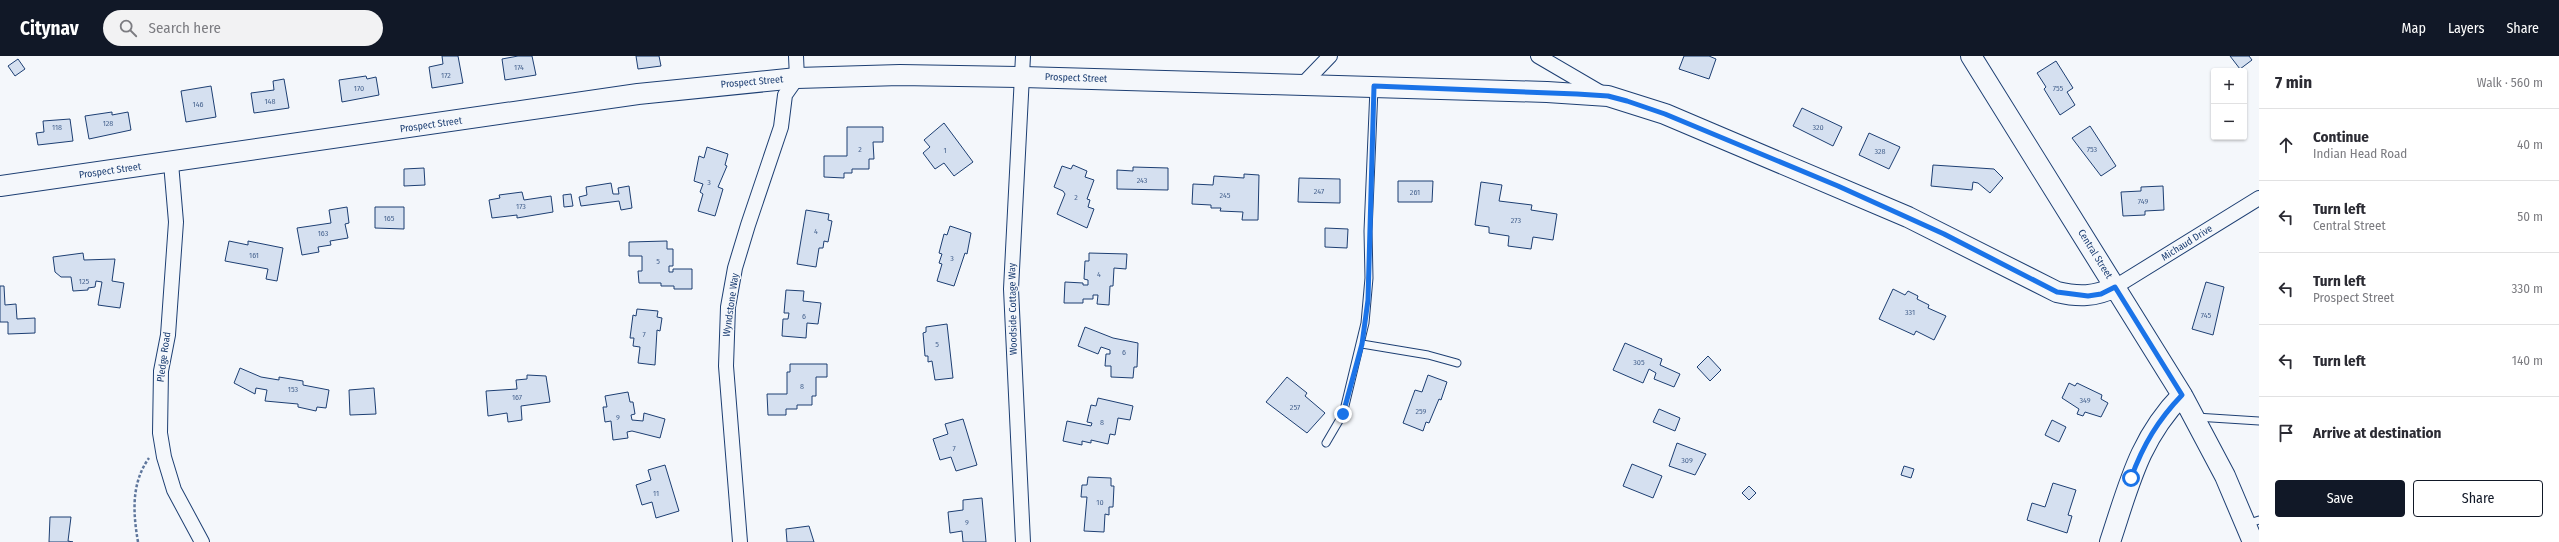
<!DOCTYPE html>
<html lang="en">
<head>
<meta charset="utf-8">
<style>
	body { margin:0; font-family:"Fira Sans Condensed",sans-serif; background:#f2f2f3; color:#2b2b33 }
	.controls { position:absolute; right:12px; top:12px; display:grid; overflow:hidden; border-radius:4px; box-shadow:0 1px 3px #0004 }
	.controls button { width:36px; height:36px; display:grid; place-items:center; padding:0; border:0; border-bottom:1px solid #e1e1e2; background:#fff; color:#2b2b33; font:20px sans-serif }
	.stop { position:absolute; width:12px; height:12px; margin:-9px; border:3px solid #1a73e8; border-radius:50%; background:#fff }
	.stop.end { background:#1a73e8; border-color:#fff; box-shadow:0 1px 4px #0008 }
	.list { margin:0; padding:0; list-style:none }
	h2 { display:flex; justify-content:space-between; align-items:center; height:52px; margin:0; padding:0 16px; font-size:17px }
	h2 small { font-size:13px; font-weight:400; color:#7c7c81 }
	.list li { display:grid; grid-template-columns:26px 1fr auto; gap:12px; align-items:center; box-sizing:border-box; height:72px; padding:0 16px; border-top:1px solid #e1e1e2 }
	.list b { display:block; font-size:15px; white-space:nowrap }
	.list p { margin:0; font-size:13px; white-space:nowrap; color:#7c7c81 }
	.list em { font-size:13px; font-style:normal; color:#7c7c81 }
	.actions { display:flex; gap:8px; padding:12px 16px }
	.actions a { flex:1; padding:9px 0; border:1px solid #111827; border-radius:4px; text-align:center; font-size:14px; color:#111827 }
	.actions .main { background:#111827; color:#fff }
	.icon { flex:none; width:22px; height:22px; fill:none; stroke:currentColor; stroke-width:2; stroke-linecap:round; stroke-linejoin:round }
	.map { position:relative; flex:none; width:2259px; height:486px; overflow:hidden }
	header { display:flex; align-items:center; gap:24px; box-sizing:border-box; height:56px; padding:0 20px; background:#111827; color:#fff }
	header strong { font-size:19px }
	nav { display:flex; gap:22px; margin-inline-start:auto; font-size:14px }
	.search { width:280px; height:36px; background:#f2f2f3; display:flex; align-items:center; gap:10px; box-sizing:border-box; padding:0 14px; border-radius:22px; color:#7c7c81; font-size:15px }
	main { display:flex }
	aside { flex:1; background:#fff }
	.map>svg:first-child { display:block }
	.building { fill:#d5e0f0; stroke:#1d3f73 }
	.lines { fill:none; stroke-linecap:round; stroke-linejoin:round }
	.lane-casing { stroke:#1d3f73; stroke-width:9 }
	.street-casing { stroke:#1d3f73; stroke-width:16 }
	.secondary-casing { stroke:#1d3f73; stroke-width:22 }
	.path { stroke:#5e769c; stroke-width:2.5; stroke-dasharray:3 2; stroke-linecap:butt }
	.lane { stroke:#f4f7fb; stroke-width:7 }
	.street { stroke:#f4f7fb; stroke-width:14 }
	.secondary { stroke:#f4f7fb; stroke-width:20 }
	.route { stroke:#1a73e8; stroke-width:5 }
	.labels { text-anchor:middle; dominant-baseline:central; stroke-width:3; stroke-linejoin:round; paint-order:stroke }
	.number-label { font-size:8px; fill:#4b6792 }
	.street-label { font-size:10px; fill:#1d3f73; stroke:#f4f7fb }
</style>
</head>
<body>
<header>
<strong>Citynav</strong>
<div class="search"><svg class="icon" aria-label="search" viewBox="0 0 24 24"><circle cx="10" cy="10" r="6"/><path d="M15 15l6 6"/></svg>Search here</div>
<nav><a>Map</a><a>Layers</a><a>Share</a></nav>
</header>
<main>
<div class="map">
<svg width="2259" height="486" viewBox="0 0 2259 486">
	<rect width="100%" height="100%" fill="#f4f7fb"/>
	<path class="building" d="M442,0H458L463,27L432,32L429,11L443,8Z
		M518,0H532L536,19L505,24L502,3Z
		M636,0H659L661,10L638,13Z
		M1684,0H1709L1716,3L1709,23L1679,13Z
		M2230,0H2249L2252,4L2240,13Z
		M18,3L25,13L15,20L8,10Z
		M2056,5L2073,32L2067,36L2075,49L2060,59L2044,33L2046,31L2037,17Z
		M366,20L367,23L376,21L379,39L342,46L339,24Z
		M284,23L289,52L254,57L251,37L274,34L273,25Z
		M211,30L216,61L186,66L181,35Z
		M1802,52L1842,71L1833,90L1793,70Z
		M112,56V59L128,56L131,74L89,83L85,60Z
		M70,63L73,85L38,89L36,77L44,76L43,65Z
		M944,67L973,106L954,120L944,107L935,113L923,97L930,91L924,84Z
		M2090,70L2116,110L2101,120L2072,82Z
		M847,71H883V86H873L874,103H869V113H852V117H844V122L824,121V100H847Z
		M1869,77L1900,91L1889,113L1859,99Z
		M707,91L728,98L725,109L727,110L718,131L723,133L715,160L698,155L703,138L700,136L703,128L694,125L699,100L704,102Z
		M1073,109L1087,115L1085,121L1094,124L1087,143L1090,144L1088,151L1094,153L1087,172L1057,158L1065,138L1063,135L1054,131L1062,110L1071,113Z
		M1933,109L1994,113L2003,122L1990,137L1978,127L1973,126L1972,134L1931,130Z
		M1133,111L1168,112V134L1117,133V114L1133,115Z
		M424,112L425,129L404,130V113Z
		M1244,118L1259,119L1258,164H1242L1243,156L1220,155L1221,152H1211V149L1192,148L1193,128L1213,129L1214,120L1244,122Z
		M1299,122L1340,123V147L1298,146Z
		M1398,125H1433L1432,146H1398Z
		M1481,126L1502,129L1499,145L1532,149L1531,154L1557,158L1553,184L1533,181L1531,193L1508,190L1509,180L1489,177V171L1475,169Z
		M611,127L613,138H619L618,132L629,130L632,152L621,154L619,145L581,150L579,141L587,139L586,131Z
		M2163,130L2164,154L2145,155V159L2123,160L2121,136L2141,135V131Z
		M522,136L524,144L551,140L553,156L517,162V159L492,162L489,144L500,142L499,139Z
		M571,138L573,150L564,151L563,139Z
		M347,151L349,167L345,168L348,182L330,185L331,189L318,191L319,196L302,199L297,172L331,167L329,154Z
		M375,151H404V173L375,172Z
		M806,154L829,158L828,164L832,165L828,186L824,185L823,192H819L816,211L797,208Z
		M950,170L971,177L967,198L965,197L954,230L937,225L942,208L939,207L942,198L939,197L944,178L947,179Z
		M1325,172L1348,173L1347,192L1325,191Z
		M229,185L248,189V185L283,192L277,225L266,223L268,213L225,205Z
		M667,185V193H673V210H669V216H673V213H692V233H674V230H661V227H639L638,215H642V200H629V186Z
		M83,197L84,204L115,203L112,225L124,227L120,252L98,249L102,226L96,225L95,231L88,232V234L73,235L71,221H61L55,216L53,201Z
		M1089,197L1127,198L1126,213L1114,212L1113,230H1110L1109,249L1097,248L1098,239H1093V243H1083V247H1064L1065,226L1083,227V229H1088V224L1084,223L1085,205H1089Z
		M2206,226L2224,231L2213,279L2192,273Z
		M0,230H4L5,249L16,248L17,263L35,262V277L8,278V266H0Z
		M1893,233L1905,239L1908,235L1918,240L1917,243L1929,249L1928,252L1946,260L1934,284L1916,275L1914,279L1879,263Z
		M786,234L804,235L803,245L821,247L818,268L807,267L806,282L782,280L783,263H788L789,257H784Z
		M637,253L658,255L657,261L662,262L660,275L657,274L655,309L638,307L640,291L633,290L634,282H630L633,259L636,260Z
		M947,268L953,322L935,324L932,305L928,306V300H925L923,277L926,276V271Z
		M1085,271L1113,282L1138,287L1137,311H1134L1133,322L1111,321V310H1105L1106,298H1110V294L1101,291L1098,298L1078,290Z
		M1625,287L1662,303L1660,309L1680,318L1674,331L1654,323L1656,317L1649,313L1643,327L1613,314Z
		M1708,300L1721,314L1710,325L1697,311Z
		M790,308H827V321H816V340H812V349H797V353H786V359H768L767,338H787V316H790Z
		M240,312L261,321L279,324V321L303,325V329L329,334L326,352L317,351L316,355L298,351V348L265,345L267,334L256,332L255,338L234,327Z
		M527,319L546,320L550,346L521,350L522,364L508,366L507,357L488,360L486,335L517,333L516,324L527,323Z
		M1428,319L1447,326L1441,344L1439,343L1429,367L1426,366L1423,375L1403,367L1415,334L1422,336Z
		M1287,321L1307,337L1305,340L1325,357L1307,377L1266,346Z
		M2069,327L2075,330L2077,327L2102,339L2101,343L2108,347L2101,361L2085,356L2083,360L2077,358L2079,353L2062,342Z
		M374,332L376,358L350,359L349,334Z
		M628,336L630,346H633L635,358L631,359L632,364L643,365L644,357L665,363L660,382L632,375L627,376L628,382L613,384L611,365L605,366L603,351H607L605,340Z
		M1098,342L1133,350L1130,364L1118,362L1115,379L1110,378L1108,388L1091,384V387L1082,385V389L1063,385L1067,365L1091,370L1092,367L1087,366L1091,349L1096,350Z
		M1659,353L1680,362L1675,375L1653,366Z
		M963,363L977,409L956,415L951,401L940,404L933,383L948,378L945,368Z
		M2052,364L2066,371L2059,386L2045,379Z
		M1677,387L1706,398L1695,419L1669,410Z
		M1632,408L1662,420L1653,442L1623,430Z
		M665,409L679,455L656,462L652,446L642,449L636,429L651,424L648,414Z
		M1904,410L1914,413L1911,422L1901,419Z
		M1088,421L1111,422V430H1114L1113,451H1109V459L1105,458L1104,476L1084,475L1087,441H1081L1082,429H1087Z
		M2053,427L2076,434L2068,459L2072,460L2067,477L2027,464L2032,447L2045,451Z
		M1749,430L1756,437L1749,444L1742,437Z
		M982,442L986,486H963L962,475L950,477L948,456L963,454V444Z
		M50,461H71L68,485L73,486H49Z
		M809,470L814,486H787L786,473Z"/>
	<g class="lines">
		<defs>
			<path id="lane" d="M1362,288L1428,299L1457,307
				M2196,361L2259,365
				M1326,387L1343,358L1365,267L1369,222L1368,175L1374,32
				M2246,468L2259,464"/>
			<path id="street" d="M1023,0L1011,233L1023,486
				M1538,0L1603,38
				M1303,28L1330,0
				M171,107L176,166L168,279L161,315L160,377L164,401L174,434L202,486
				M2115,231L2259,142
				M740,486L726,310L728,251L735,212L748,169L781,71L785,39L797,22L796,0"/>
			<path id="secondary" d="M1971,0L2182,339L2225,420L2253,486
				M0,130L638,38L797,22L900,19L1023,21L1547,36L1608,40L1665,58L1908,161L2057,236C2078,241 2095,241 2115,231
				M2110,486C2129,429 2139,383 2182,339"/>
		</defs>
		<use href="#lane" class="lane-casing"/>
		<use href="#street" class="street-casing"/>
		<use href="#secondary" class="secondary-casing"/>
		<path class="path" d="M138,486C133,457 131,427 149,402"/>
		<use href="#lane" class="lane"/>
		<use href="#street" class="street"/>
		<use href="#secondary" class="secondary"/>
	</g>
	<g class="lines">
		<path class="route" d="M1343,358L1362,288L1368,244L1374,30L1577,38L1608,40L1627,45L1665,58L1838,130L1944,178L2057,236L2088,240L2101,238L2115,231L2182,339C2158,364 2143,389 2131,422"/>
	</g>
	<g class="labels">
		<g class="number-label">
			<text x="519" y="11">174</text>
			<text x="446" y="19">172</text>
			<text x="359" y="32">170</text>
			<text x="2058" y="32">755</text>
			<text x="270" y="45">148</text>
			<text x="198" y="48">146</text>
			<text x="108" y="67">128</text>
			<text x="57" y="71">118</text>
			<text x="1818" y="71">320</text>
			<text x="860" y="93">2</text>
			<text x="2092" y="93">753</text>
			<text x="945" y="94">1</text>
			<text x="1880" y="95">328</text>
			<text x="1142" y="124">243</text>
			<text x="709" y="126">3</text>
			<text x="1319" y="135">247</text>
			<text x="1415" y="136">261</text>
			<text x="1225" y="139">245</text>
			<text x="1076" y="141">2</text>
			<text x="2143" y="145">749</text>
			<text x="521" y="150">173</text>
			<text x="389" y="162">165</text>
			<text x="1516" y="164">273</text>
			<text x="816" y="175">4</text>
			<text x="323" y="177">163</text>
			<text x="254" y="199">161</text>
			<text x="952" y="202">3</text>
			<text x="658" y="205">5</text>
			<text x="1099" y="218">4</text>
			<text x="84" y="225">125</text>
			<text x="1910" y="256">331</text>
			<text x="2206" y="259">745</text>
			<text x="804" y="260">6</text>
			<text x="644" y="278">7</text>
			<text x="937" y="288">5</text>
			<text x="1124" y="296">6</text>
			<text x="1639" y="306">305</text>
			<text x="802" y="330">8</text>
			<text x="293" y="333">153</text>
			<text x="517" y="341">167</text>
			<text x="2085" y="344">349</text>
			<text x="1295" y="351">257</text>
			<text x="1421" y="355">259</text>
			<text x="618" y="361">9</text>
			<text x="1102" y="366">8</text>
			<text x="954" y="392">7</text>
			<text x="1687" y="404">309</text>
			<text x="656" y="437">11</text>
			<text x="1100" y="446">10</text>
			<text x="967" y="466">9</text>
		</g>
		<g class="street-label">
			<text transform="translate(1076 22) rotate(2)">Prospect Street</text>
			<text transform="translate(752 26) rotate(-5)">Prospect Street</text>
			<text transform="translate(431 69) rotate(-8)">Prospect Street</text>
			<text transform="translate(110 115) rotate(-8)">Prospect Street</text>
			<text transform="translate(2187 187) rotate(-32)">Michaud Drive</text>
			<text transform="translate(2095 198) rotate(58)">Central Street</text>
			<text transform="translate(731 249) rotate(-82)">Wyndstone Way</text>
			<text transform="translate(1013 253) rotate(-91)">Woodside Cottage Way</text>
			<text transform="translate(164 301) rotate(-82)">Pledge Road</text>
		</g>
	</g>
</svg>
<div class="controls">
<button>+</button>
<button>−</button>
</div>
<div class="stop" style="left:2131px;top:422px"></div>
<div class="stop end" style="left:1343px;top:358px"></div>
</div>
<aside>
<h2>7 min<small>Walk · 560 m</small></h2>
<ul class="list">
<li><svg class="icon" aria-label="ahead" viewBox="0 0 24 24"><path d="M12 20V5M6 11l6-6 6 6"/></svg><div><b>Continue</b><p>Indian Head Road</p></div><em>40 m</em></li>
<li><svg class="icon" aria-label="left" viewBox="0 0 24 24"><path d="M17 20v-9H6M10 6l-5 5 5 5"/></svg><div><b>Turn left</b><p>Central Street</p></div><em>50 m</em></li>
<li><svg class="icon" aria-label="left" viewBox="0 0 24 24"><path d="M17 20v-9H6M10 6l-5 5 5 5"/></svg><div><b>Turn left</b><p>Prospect Street</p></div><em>330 m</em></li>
<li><svg class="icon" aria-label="left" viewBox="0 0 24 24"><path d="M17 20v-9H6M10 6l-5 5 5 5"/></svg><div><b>Turn left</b></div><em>140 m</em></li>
<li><svg class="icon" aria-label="arrive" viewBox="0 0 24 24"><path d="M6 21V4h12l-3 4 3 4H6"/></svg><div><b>Arrive at destination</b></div></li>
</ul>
<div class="actions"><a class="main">Save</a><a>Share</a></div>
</aside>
</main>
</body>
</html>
